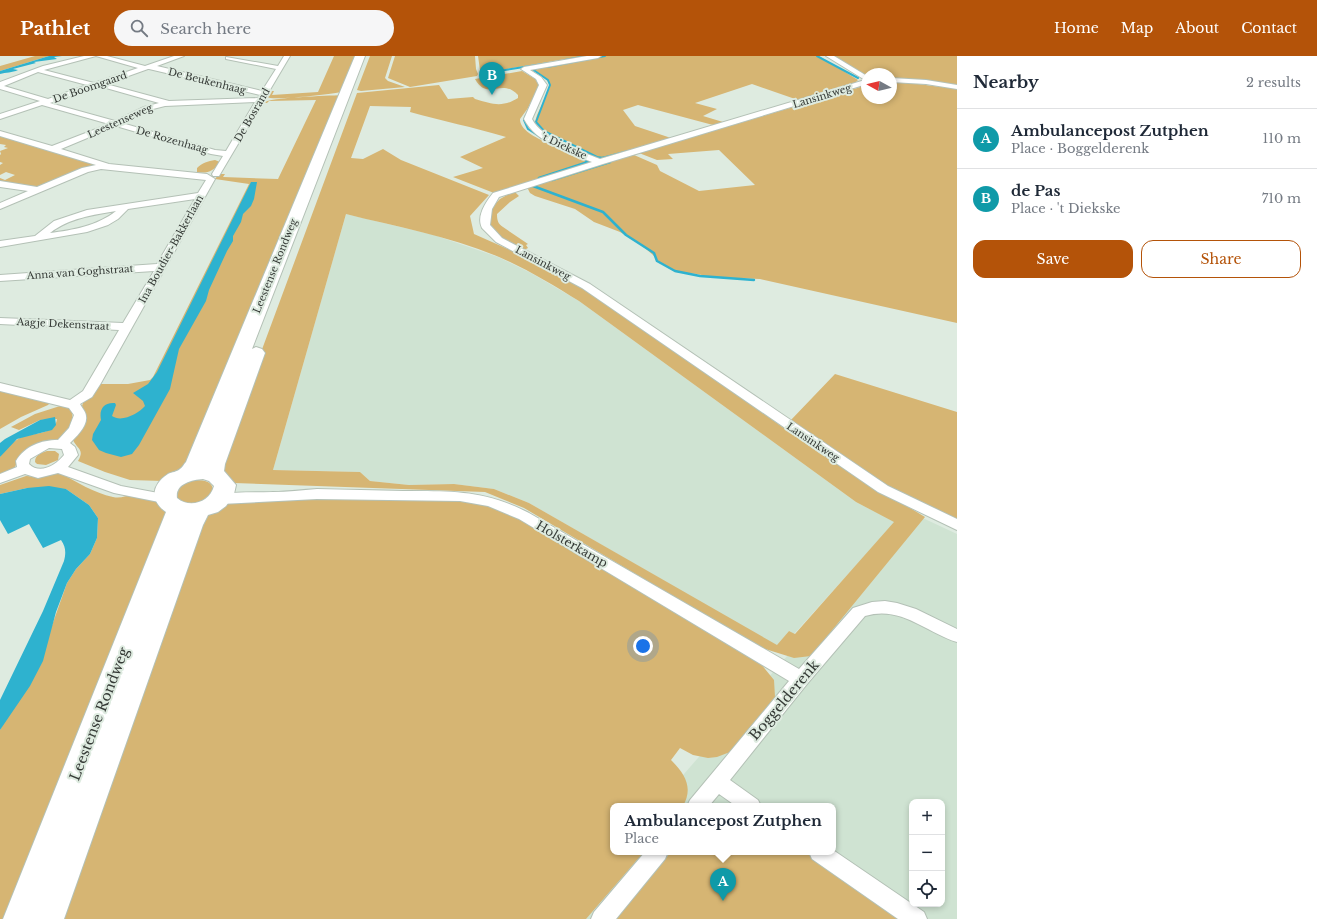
<!DOCTYPE html>
<html lang="en">
<head>
<meta charset="utf-8">
<style>
	body { margin:0; font-family:"Libre Baskerville",serif; background:#f6f6f7; color:#1f2937 }
	.controls { position:absolute; right:12px; bottom:12px; display:grid; overflow:hidden; border-radius:8px; box-shadow:0 2px 6px #0003 }
	.controls button { width:36px; height:36px; display:grid; place-items:center; padding:0; border:0; border-bottom:1px solid #e0e1e3; background:#fff; color:#1f2937; font:20px sans-serif }
	.compass { position:absolute; left:861px; top:12px; width:36px; height:36px; border-radius:50%; background:#fff; box-shadow:0 2px 6px #0003; rotate:278deg }
	.you { position:absolute; left:643px; top:590px; width:14px; height:14px; margin:-10px; border:3px solid #fff; border-radius:50%; background:#1a73e8; box-shadow:0 0 0 6px #1a73e833 }
	.badge { display:grid; place-items:center; width:26px; height:26px; border-radius:50%; background:#b45309; color:#fff; font-size:13px; font-weight:700 }
	.pin { position:absolute; translate:-50% -33px; filter:drop-shadow(0 1px 2px #0008) }
	.pin::after { content:''; position:absolute; top:21px; width:14px; height:12px; background:inherit; clip-path:polygon(0 0,100% 0,50% 100%) }
	.popup { position:absolute; left:610px; top:747px; width:226px; height:52px; box-sizing:border-box; display:grid; place-content:center; border-radius:8px; background:#fff; filter:drop-shadow(0 1px 3px #0005); font-size:13px; white-space:nowrap; color:#747a83 }
	.popup b { font-size:15px; color:#1f2937 }
	.popup::after { content:''; position:absolute; left:50%; top:100%; margin-left:-8px; border:8px solid transparent; border-top-color:#fff }
	.list { margin:0; padding:0; list-style:none }
	h2 { display:flex; justify-content:space-between; align-items:center; height:52px; margin:0; padding:0 16px; font-size:17px }
	h2 small { font-size:13px; font-weight:400; color:#747a83 }
	.list li { display:grid; grid-template-columns:26px 1fr auto; gap:12px; align-items:center; box-sizing:border-box; height:60px; padding:0 16px; border-top:1px solid #e0e1e3 }
	.list b { display:block; font-size:15px; white-space:nowrap }
	.list p { margin:0; font-size:13px; white-space:nowrap; color:#747a83 }
	.list em { font-size:13px; font-style:normal; color:#747a83 }
	.actions { display:flex; gap:8px; padding:12px 16px }
	.actions a { flex:1; padding:9px 0; border:1px solid #b45309; border-radius:12px; text-align:center; font-size:14px; color:#b45309 }
	.actions .main { background:#b45309; color:#fff }
	.icon { flex:none; width:22px; height:22px; fill:none; stroke:currentColor; stroke-width:2; stroke-linecap:round; stroke-linejoin:round }
	.map { position:relative; flex:none; width:957px; height:863px; overflow:hidden }
	header { display:flex; align-items:center; gap:24px; box-sizing:border-box; height:56px; padding:0 20px; background:#b45309; color:#fff }
	header strong { font-size:19px }
	nav { display:flex; gap:22px; margin-inline-start:auto; font-size:14px }
	.search { width:280px; height:36px; background:#f6f6f7; display:flex; align-items:center; gap:10px; box-sizing:border-box; padding:0 14px; border-radius:22px; color:#747a83; font-size:15px }
	main { display:flex }
	aside { flex:1; background:#fff }
	.map>svg:first-child { display:block }
	.built { fill:#cfe3d2; fill-rule:evenodd }
	.green { fill:#d6b573; fill-rule:evenodd }
	.water { fill:#2eb2cf }
	.lines { fill:none; stroke-linecap:round; stroke-linejoin:round }
	.stream-far1 { stroke:#2eb2cf; stroke-width:2 }
	.stream { stroke:#2eb2cf; stroke-width:2.5 }
	.minor-casing { stroke:#b4c1b6; stroke-width:2 }
	.primary-casing { stroke:#b4c1b6; stroke-width:2 }
	.minor { fill:#fff; fill-rule:evenodd }
	.primary { fill:#fff; fill-rule:evenodd }
	.labels { text-anchor:middle; dominant-baseline:central; stroke-width:4; stroke-linejoin:round; paint-order:stroke }
	.far-street-label { font-size:10px; fill:#363b37; stroke:#deebe0 }
	.street-label { font-size:12px; fill:#363b37; stroke:#deebe0 }
	.near-street-label { font-size:14px; fill:#363b37; stroke:#deebe0 }
</style>
</head>
<body>
<header>
<strong>Pathlet</strong>
<div class="search"><svg class="icon" aria-label="search" viewBox="0 0 24 24"><circle cx="10" cy="10" r="6"/><path d="M15 15l6 6"/></svg>Search here</div>
<nav><a>Home</a><a>Map</a><a>About</a><a>Contact</a></nav>
</header>
<main>
<div class="map">
<svg width="957" height="863" viewBox="0 0 957 863">
	<rect width="100%" height="100%" fill="#deebe0"/>
	<path class="built" d="M346,158L434,179L498,201L531,217L579,245L856,446L895,466L794,578L789,575L777,590L529,447L494,433L454,428L409,429L370,425L360,416L273,414Z
		M912,457L957,478V863H552L614,796H833V750H656ZM912,746H942V848H912Z"/>
	<path class="green" d="M35,0H49L0,15V10Z
		M334,0H358L342,36C329,38 275,45 266,41L269,35H274L272,39L318,36Z
		M370,0H392L385,22L388,25L405,31L361,35L357,34Z
		M395,0H475L476,13L478,18L477,20L410,31L388,22Z
		M478,0H584L483,17L480,14Z
		M605,0H819L858,24L855,27L798,44L752,28L695,47L717,53L703,60L723,66L713,69L638,49L623,54L635,70L671,82L598,103L539,72L535,66L537,59L550,31C548,22 540,18 533,14Z
		M833,0H957V30L891,22V18H867V20Z
		M522,15L535,23L539,29L528,52L520,63C519,83 577,95 589,106L494,137L453,121L483,112L460,101L506,81C473,71 442,65 410,56L411,51L370,50L351,102L363,103L383,93L401,104L489,139L470,160L474,178L544,209L602,243L819,397L925,461L811,600L794,602L759,591L524,452L485,436L234,427L230,422L217,415L357,37L439,29L448,43L473,41L475,43C492,48 502,52 518,42V39C501,21 488,46 475,23ZM346,158C397,171 450,180 499,201C527,213 553,229 579,245L856,446L894,466L795,578L789,575L777,589L529,447L494,433L454,428L409,429L370,425L360,416L273,414Z
		M891,26L910,27L957,33V267L760,223L711,221L697,218L675,216L659,206L653,199L639,187L620,176L594,166L575,153L535,140L530,137L527,131L634,99L657,109L660,115L699,135L755,129L719,94L668,98L673,103L657,104L639,97L867,29V42H891Z
		M342,39C333,59 326,80 316,100C311,111 302,118 303,131L185,415L163,425L130,424L105,416L78,405C85,393 77,393 73,384L86,359L82,350L83,347L99,328H128L150,324L153,321L249,128L215,123L219,118H225L223,121L278,123L316,44L269,45L267,47H262C272,41 326,40 342,39Z
		M0,80L95,108L39,132L0,125V122L5,124L15,119L6,116L0,119V109L3,107L0,106V99L1,98L0,95L8,92L4,91L6,89L0,88Z
		M215,104L220,106C214,115 207,118 197,116V112C202,107 208,105 215,104Z
		M514,135L519,140L510,146L497,158C497,164 498,168 503,171L528,188L526,189L528,192L524,194C514,189 491,178 489,165C489,161 490,156 491,152L500,143Z
		M835,318L957,356V465L894,434L790,365Z
		M0,335L50,347L48,349L21,361L0,373Z
		M60,350L70,352C76,362 71,376 61,382C50,387 38,384 25,394C17,399 19,406 14,412C10,416 4,417 0,420V401C4,394 11,387 18,383C30,376 55,380 57,363L40,364L19,374L11,371L35,358Z
		M47,395H55L59,398L58,404L46,409L37,408L35,406C35,399 41,397 47,395Z
		M60,417C77,426 94,437 113,441C121,443 126,439 134,439C152,439 157,445 168,456L14,863H0V674L50,575L67,527L76,513L90,498L97,482L98,462L89,449L66,433L27,432L0,438V429L26,420L40,421Z
		M194,424C202,424 211,424 213,433C206,448 189,451 176,442V434L183,428Z
		M252,444H454L481,447L506,455L761,608L774,624L775,641L730,696L717,701L708,702L693,699L680,692L671,704C684,717 694,731 683,750H613V796H644L586,863H57L202,458L227,446Z
		M671,796H805L902,863H615Z"/>
	<path class="water" d="M49,0H62L54,1L57,3L34,6L36,7L13,13L18,14C12,17 6,16 0,18V15Z
		M251,126H257L254,143L251,150L243,158L241,166L233,180V185L227,195L209,234L206,245L179,293L170,333L139,389L132,398L121,401L106,397L99,394L92,384L93,378L101,364C99,354 103,346 115,347L116,349L112,360C122,367 139,357 145,350L143,345L133,337L148,328L157,316Z
		M55,361L56,369L52,374L17,383L0,401V387L5,383L40,364Z
		M49,430L66,433L89,449L98,462L97,482L90,498L76,513L67,527L56,556L43,605L30,630L0,674V644L43,555L64,505C66,497 66,491 61,484L43,492L29,468L8,478L0,464V438L27,432Z"/>
	<g class="lines">
		<path class="stream-far1" d="M817,0L858,22
			M565,4L586,0
			M547,11L605,0
			M536,13H532L548,24L550,29L536,66L544,75L597,101L602,102L628,95
			M486,17L549,7
			M526,59L524,64L528,73L542,82
			M582,101L584,103"/>
		<path class="stream" d="M600,102H604
			M539,122L588,106L583,102
			M552,124L610,106
			M533,130L603,156L626,179L654,197L657,205L675,215L700,220L754,224"/>
		<defs>
			<path id="minor" d="M84,0H107L145,10L174,0H184L157,10L262,35L276,13L226,3V1L278,10L284,0H290L219,120H213L212,118L223,100L211,98L116,70L61,93L109,108L207,118L215,123L101,327L92,341L80,348C82,352 86,356 86,360C88,370 76,381 70,387L75,391L78,399L68,411L121,430L169,439L171,442L169,445L164,447L114,437L58,417L38,422L25,418L0,427V418L17,411L16,405C25,390 41,384 58,384L69,372L74,359L69,352L0,335V327L70,344L83,335L119,274L0,268V262L123,267L154,215L0,225V219L157,208L195,143L128,153L118,163L108,169L87,176L0,191V185L35,180L54,165L87,154L198,137L206,124L101,113L88,116L0,153V147L28,135L0,131V125L37,131L82,112L96,109L0,80V75L52,90L109,68L42,49L0,63V58L40,45L0,33V26L43,10ZM96,0L138,12L94,27L44,14ZM148,13H149L260,39L258,42L169,45L106,28ZM38,16L87,29L48,43L4,30ZM99,30L159,47L144,51L115,65L50,47ZM255,46L226,95L215,94L122,67L149,54L165,50ZM116,155C97,170 73,174 50,177C69,162 93,159 116,155ZM49,392L62,393L64,399C56,409 40,419 29,408L30,403Z
				M587,0H601L598,2L530,14L541,21L547,29L532,63C542,83 580,95 600,103L865,24L826,0H834L867,20V28L603,108L499,141L492,153L490,169L502,182L590,228L888,430L957,463V474L878,436L582,232L496,186L482,172C476,160 486,146 493,137L592,106C569,96 536,87 524,63L539,29L536,23L521,13L524,11Z
				M891,22L926,24L957,29V33L926,28L891,26Z
				M317,433C346,434 375,434 403,435C451,435 485,434 529,457L799,613L853,552L872,546L885,545L897,547L916,553L957,573V586C925,576 901,549 865,560L807,628L730,724L758,744L761,750H736L719,738L709,750H687L690,744L789,625L519,463L488,450L460,445L317,443L221,448L216,446L214,443L216,440C234,435 254,437 273,436C287,436 302,434 317,433Z
				M833,794L924,856L927,863H898L812,803L809,796H833Z
				M645,796H668L665,803L616,863H591L594,856Z"/>
			<path id="primary" d="M355,0H365L252,293L256,291L262,293L265,297L225,408L224,415L236,429L234,438L226,450L218,456L208,459L203,469L64,863H3L166,456C150,445 151,429 168,418C172,416 177,416 180,413C182,412 184,408 186,406ZM203,423L209,425L214,430C210,446 190,453 177,442C175,428 191,424 203,423Z"/>
		</defs>
		<use href="#minor" class="minor-casing"/>
		<use href="#primary" class="primary-casing"/>
		<use href="#minor" class="minor"/>
		<use href="#primary" class="primary"/>
	</g>
	<g class="labels">
		<g class="far-street-label">
			<text transform="translate(207 25) rotate(14)">De Beukenhaag</text>
			<text transform="translate(90 31) rotate(-19)">De Boomgaard</text>
			<text transform="translate(822 40) rotate(-17)">Lansinkweg</text>
			<text transform="translate(252 59) rotate(-60)">De Bosrand</text>
			<text transform="translate(120 65) rotate(-24)">Leestenseweg</text>
			<text transform="translate(172 84) rotate(16)">De Rozenhaag</text>
			<text transform="translate(564 90) rotate(25)">'t Diekske</text>
			<text transform="translate(171 193) rotate(-61)">Ina Boudier-Bakkerlaan</text>
			<text transform="translate(543 207) rotate(28)">Lansinkweg</text>
			<text transform="translate(275 210) rotate(-68)">Leestense Rondweg</text>
			<text transform="translate(80 216) rotate(-4)">Anna van Goghstraat</text>
			<text transform="translate(63 268) rotate(3)">Aagje Dekenstraat</text>
			<text transform="translate(813 386) rotate(34)">Lansinkweg</text>
		</g>
		<g class="street-label">
			<text transform="translate(572 488) rotate(30)">Holsterkamp</text>
		</g>
		<g class="near-street-label">
			<text transform="translate(784 644) rotate(-50)">Boggelderenk</text>
			<text transform="translate(99 658) rotate(-69)">Leestense Rondweg</text>
		</g>
	</g>
</svg>
<div class="controls">
<button>+</button>
<button>−</button>
<button><svg class="icon" aria-label="locate" viewBox="0 0 24 24"><circle cx="12" cy="12" r="6"/><path d="M12 2v4M12 18v4M2 12h4M18 12h4"/></svg></button>
</div>
<svg class="compass" viewBox="-18 -18 36 36"><path d="M0-13l5 13h-10z" fill="#e53935"/><path d="M0 13l5-13h-10z" fill="#747a83"/></svg>
<div class="you"></div>
<div class="pin badge" style="left:723px;top:845px;background:#0f9aa8">A</div>
<div class="popup"><b>Ambulancepost Zutphen</b>Place</div>
<div class="pin badge" style="left:492px;top:39px;background:#0f9aa8">B</div>
</div>
<aside>
<h2>Nearby<small>2 results</small></h2>
<ul class="list">
<li><span class="badge" style="background:#0f9aa8">A</span><div><b>Ambulancepost Zutphen</b><p>Place · Boggelderenk</p></div><em>110 m</em></li>
<li><span class="badge" style="background:#0f9aa8">B</span><div><b>de Pas</b><p>Place · 't Diekske</p></div><em>710 m</em></li>
</ul>
<div class="actions"><a class="main">Save</a><a>Share</a></div>
</aside>
</main>
</body>
</html>
